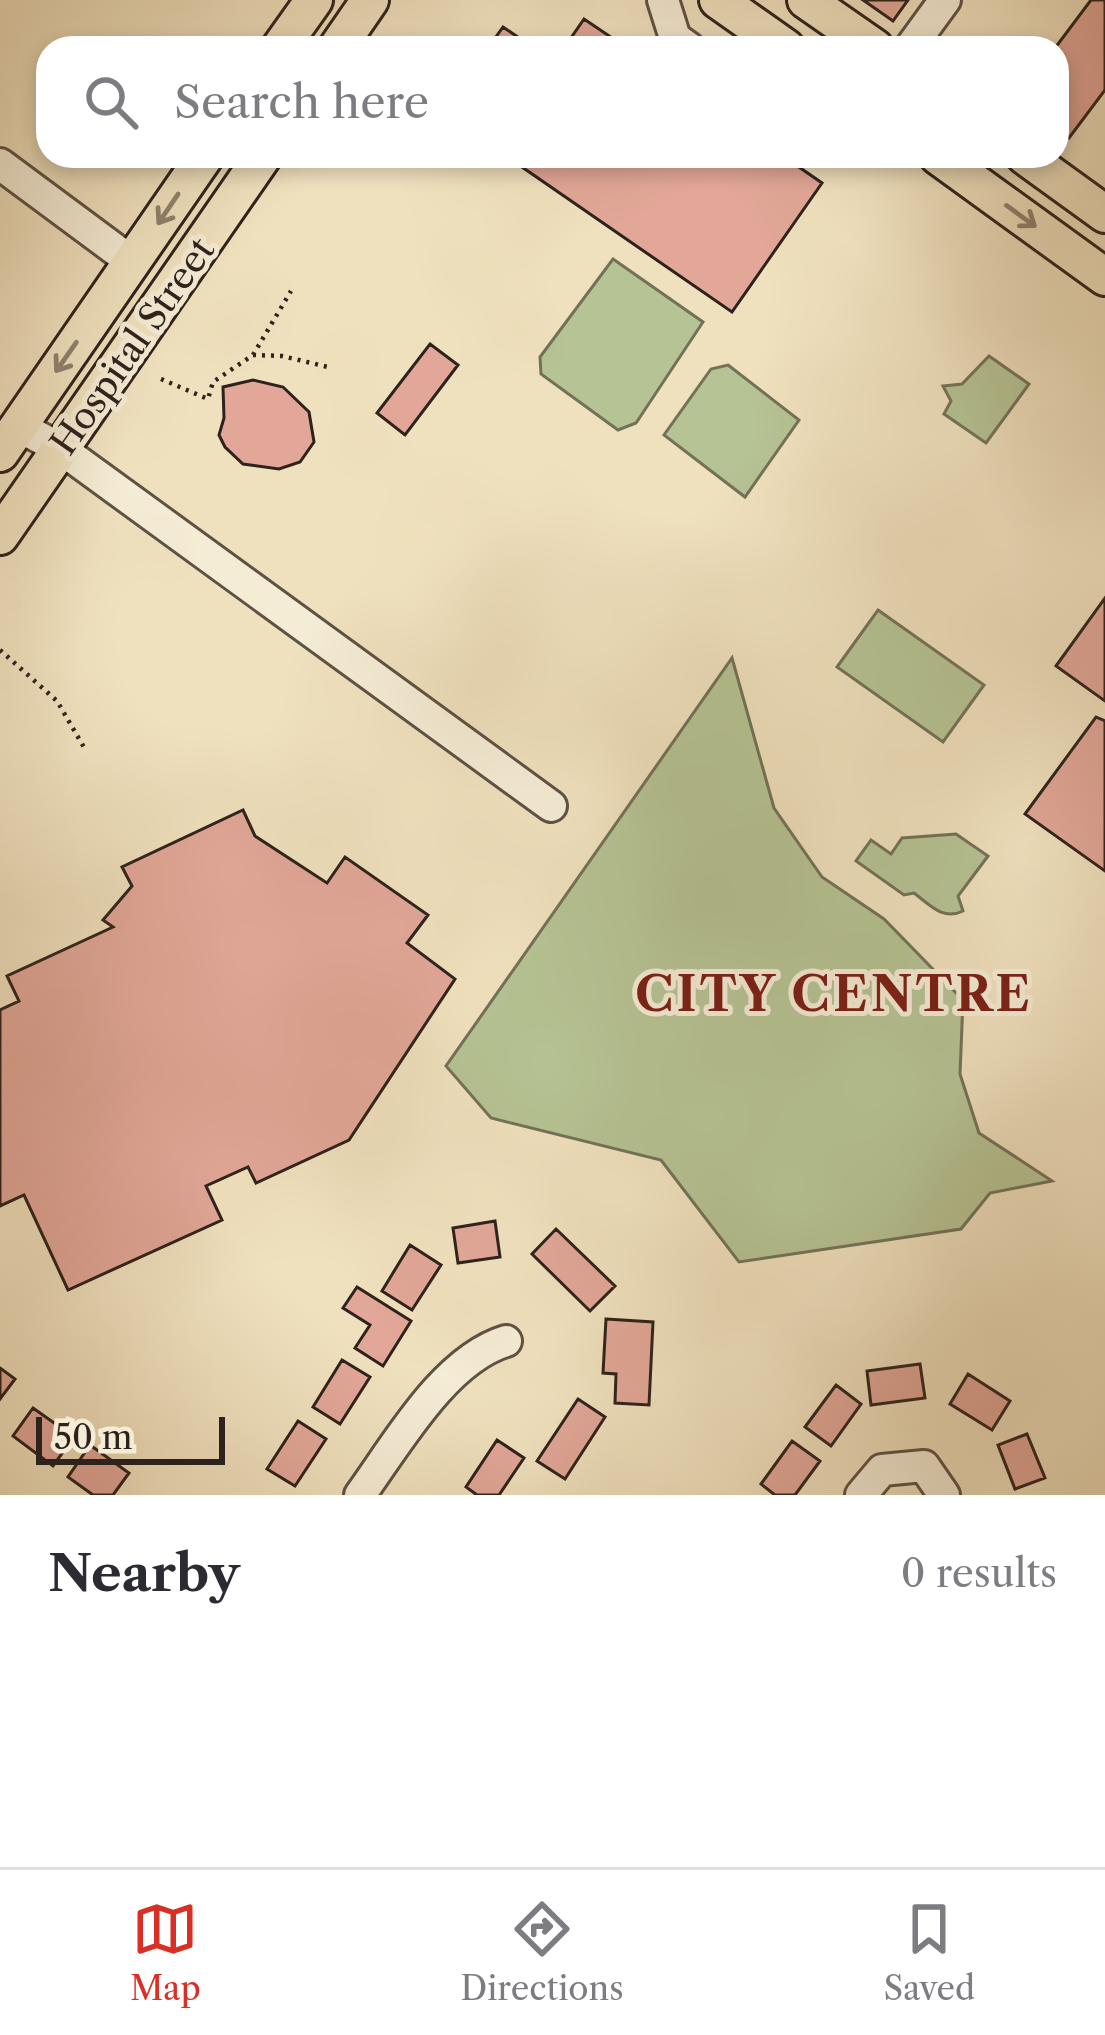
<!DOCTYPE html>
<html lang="en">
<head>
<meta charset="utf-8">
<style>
	body { margin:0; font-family:"Libre Caslon Text",serif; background:#f7f7f7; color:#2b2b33 }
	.scale { position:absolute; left:36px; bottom:30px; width:189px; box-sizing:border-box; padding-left:12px; border:6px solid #2e221c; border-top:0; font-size:33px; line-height:42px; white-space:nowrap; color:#2e221c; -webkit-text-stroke:9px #f5ecd5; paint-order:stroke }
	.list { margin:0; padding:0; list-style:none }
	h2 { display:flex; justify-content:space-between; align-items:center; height:156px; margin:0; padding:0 48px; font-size:51px }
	h2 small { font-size:39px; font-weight:400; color:#7c7c81 }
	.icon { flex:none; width:66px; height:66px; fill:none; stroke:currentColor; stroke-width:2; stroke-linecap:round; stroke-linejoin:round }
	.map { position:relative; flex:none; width:1105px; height:1495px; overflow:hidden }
	.search { position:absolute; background:#fff; box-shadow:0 6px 18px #0003; left:36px; right:36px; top:36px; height:132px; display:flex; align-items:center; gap:30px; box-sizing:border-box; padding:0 42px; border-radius:36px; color:#7c7c81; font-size:45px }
	.sheet { height:372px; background:#fff }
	nav { display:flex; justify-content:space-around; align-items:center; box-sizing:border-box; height:168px; border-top:3px solid #e1e1e2; background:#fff; font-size:33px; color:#7c7c81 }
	nav a { display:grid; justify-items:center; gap:6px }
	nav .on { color:#d93025 }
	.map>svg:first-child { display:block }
	.green { fill:#b6c394; stroke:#727258; stroke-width:3 }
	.building { fill:#e2a798; stroke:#2e221c; stroke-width:3 }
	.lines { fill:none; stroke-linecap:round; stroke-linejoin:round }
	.minor-casing { stroke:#5e5244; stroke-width:36 }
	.major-casing { stroke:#2e221c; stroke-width:42 }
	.path { stroke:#2e221c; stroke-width:4.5; stroke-dasharray:3 6; stroke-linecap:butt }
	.minor { stroke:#f5ecd5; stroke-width:30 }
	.major { stroke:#f0e1be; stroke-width:36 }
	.oneway { stroke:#8f826d }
	.labels { text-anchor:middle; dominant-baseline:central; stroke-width:10; stroke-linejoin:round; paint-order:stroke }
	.street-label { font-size:36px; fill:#2e221c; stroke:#f5ecd5 }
	.district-label { font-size:48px; font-weight:bold; letter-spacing:3px; fill:#7a1f14; stroke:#f5ecd5 }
</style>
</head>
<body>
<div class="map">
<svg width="1105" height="1495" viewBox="0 0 1105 1495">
	<rect width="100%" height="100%" fill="#f0e1be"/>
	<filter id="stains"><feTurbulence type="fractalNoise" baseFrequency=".00167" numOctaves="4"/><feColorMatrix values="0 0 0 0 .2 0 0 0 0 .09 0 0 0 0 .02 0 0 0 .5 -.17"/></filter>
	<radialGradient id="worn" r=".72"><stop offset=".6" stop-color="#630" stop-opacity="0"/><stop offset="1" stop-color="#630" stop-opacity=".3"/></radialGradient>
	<path class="green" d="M613,259L703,322L636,423L618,430L541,374L540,357Z
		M989,356L1029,384L986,443L944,414L951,401L943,386L962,384Z
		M728,365L799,420L745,497L664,435L711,369Z
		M878,610L984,685L943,742L837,667Z
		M732,658L774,808L822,877L884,919L963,1000L960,1074L979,1133L1052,1181L990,1193L961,1229L739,1262L661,1160L491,1118L446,1066Z
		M956,834L988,856L958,896L963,911C943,921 930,905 914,893L904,895L856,861L871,840L891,854L902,838Z"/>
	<path class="building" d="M863,0H908L893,21Z
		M1091,0H1105V90L1069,138L1057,129L1055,48Z
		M584,19L627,48H564Z
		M503,27L534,48H488Z
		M506,156H783L822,183L732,312Z
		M430,344L458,365L405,435L377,413Z
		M253,380L283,387L309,412L314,442L300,462L279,469L243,464L225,447L219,435L224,418L223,387Z
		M1105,598V701L1056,666Z
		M1096,717L1105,721V871L1025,814Z
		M243,810L255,836L327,883L345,857L428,915L407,943L455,979L349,1140L256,1183L248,1167L206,1186L222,1220L68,1290L24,1195L0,1206V1010L19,1001L7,976L113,927L103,920L132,886L122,867Z
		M495,1221L500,1257L458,1263L453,1228Z
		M556,1229L615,1286L590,1311L532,1254Z
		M410,1245L441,1265L412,1310L382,1291Z
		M357,1287L411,1321L383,1366L355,1348L370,1325L343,1308Z
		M606,1319L653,1322L649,1405L615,1403L616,1374L603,1373Z
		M342,1360L370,1377L340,1424L313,1407Z
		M920,1364L925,1398L871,1405L867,1371Z
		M0,1368L15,1379L0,1399Z
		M968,1374L1010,1401L992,1430L950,1404Z
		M836,1385L861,1404L831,1446L805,1427Z
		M578,1399L605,1417L565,1479L537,1461Z
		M33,1408L74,1437L53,1466L13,1436Z
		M298,1421L326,1439L295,1486L267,1469Z
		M1027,1434L1045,1478L1015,1489L998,1445Z
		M497,1440L524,1458L499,1495H477L466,1487Z
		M792,1441L820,1461L795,1495H775L761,1484Z
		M90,1445L129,1473L113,1495H93L68,1477Z"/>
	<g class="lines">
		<defs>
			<path id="minor" d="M663,0L675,38L689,48
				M910,48L945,0
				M0,164L132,262
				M18,426L61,449L551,806
				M360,1495C397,1444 444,1360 506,1341
				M861,1495L882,1470L924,1466L944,1495"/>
			<path id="major" d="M718,0L786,48
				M806,0L875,48
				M280,48L314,0
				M337,48L370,0
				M938,156L1105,277
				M1025,156L1105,214
				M0,453L205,156
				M0,536L263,156"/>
		</defs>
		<use href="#minor" class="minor-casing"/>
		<use href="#major" class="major-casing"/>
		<path class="path" d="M253,355L282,356L332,368
			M161,379L208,399L213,382L253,355L291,291
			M0,650L57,701L85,749"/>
		<use href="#minor" class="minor"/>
		<use href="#major" class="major"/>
	</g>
	<defs><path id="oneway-shaft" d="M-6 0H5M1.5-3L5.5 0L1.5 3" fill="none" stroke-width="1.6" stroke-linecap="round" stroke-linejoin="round" transform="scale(3)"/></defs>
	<g class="oneway">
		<use href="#oneway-shaft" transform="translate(168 209) rotate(124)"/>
		<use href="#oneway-shaft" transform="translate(1021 216) rotate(36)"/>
		<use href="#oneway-shaft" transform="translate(66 357) rotate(125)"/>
	</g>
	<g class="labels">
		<g class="street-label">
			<text transform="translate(132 346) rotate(-55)">Hospital Street</text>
		</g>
		<g class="district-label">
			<text x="834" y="993">CITY CENTRE</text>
		</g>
	</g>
	<rect width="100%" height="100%" filter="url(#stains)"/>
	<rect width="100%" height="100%" fill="url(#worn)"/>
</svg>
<div class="scale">50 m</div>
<div class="search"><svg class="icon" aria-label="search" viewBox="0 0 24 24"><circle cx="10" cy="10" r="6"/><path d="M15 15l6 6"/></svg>Search here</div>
</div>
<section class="sheet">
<h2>Nearby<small>0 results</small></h2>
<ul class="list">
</ul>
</section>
<nav>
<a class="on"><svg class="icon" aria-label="map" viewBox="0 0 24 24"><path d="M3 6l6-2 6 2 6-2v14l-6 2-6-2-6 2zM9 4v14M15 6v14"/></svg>Map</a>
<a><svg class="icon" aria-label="directions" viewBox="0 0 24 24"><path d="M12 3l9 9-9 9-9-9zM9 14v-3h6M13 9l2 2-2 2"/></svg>Directions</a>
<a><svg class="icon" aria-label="saved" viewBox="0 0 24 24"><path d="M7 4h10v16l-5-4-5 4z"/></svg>Saved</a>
</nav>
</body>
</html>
